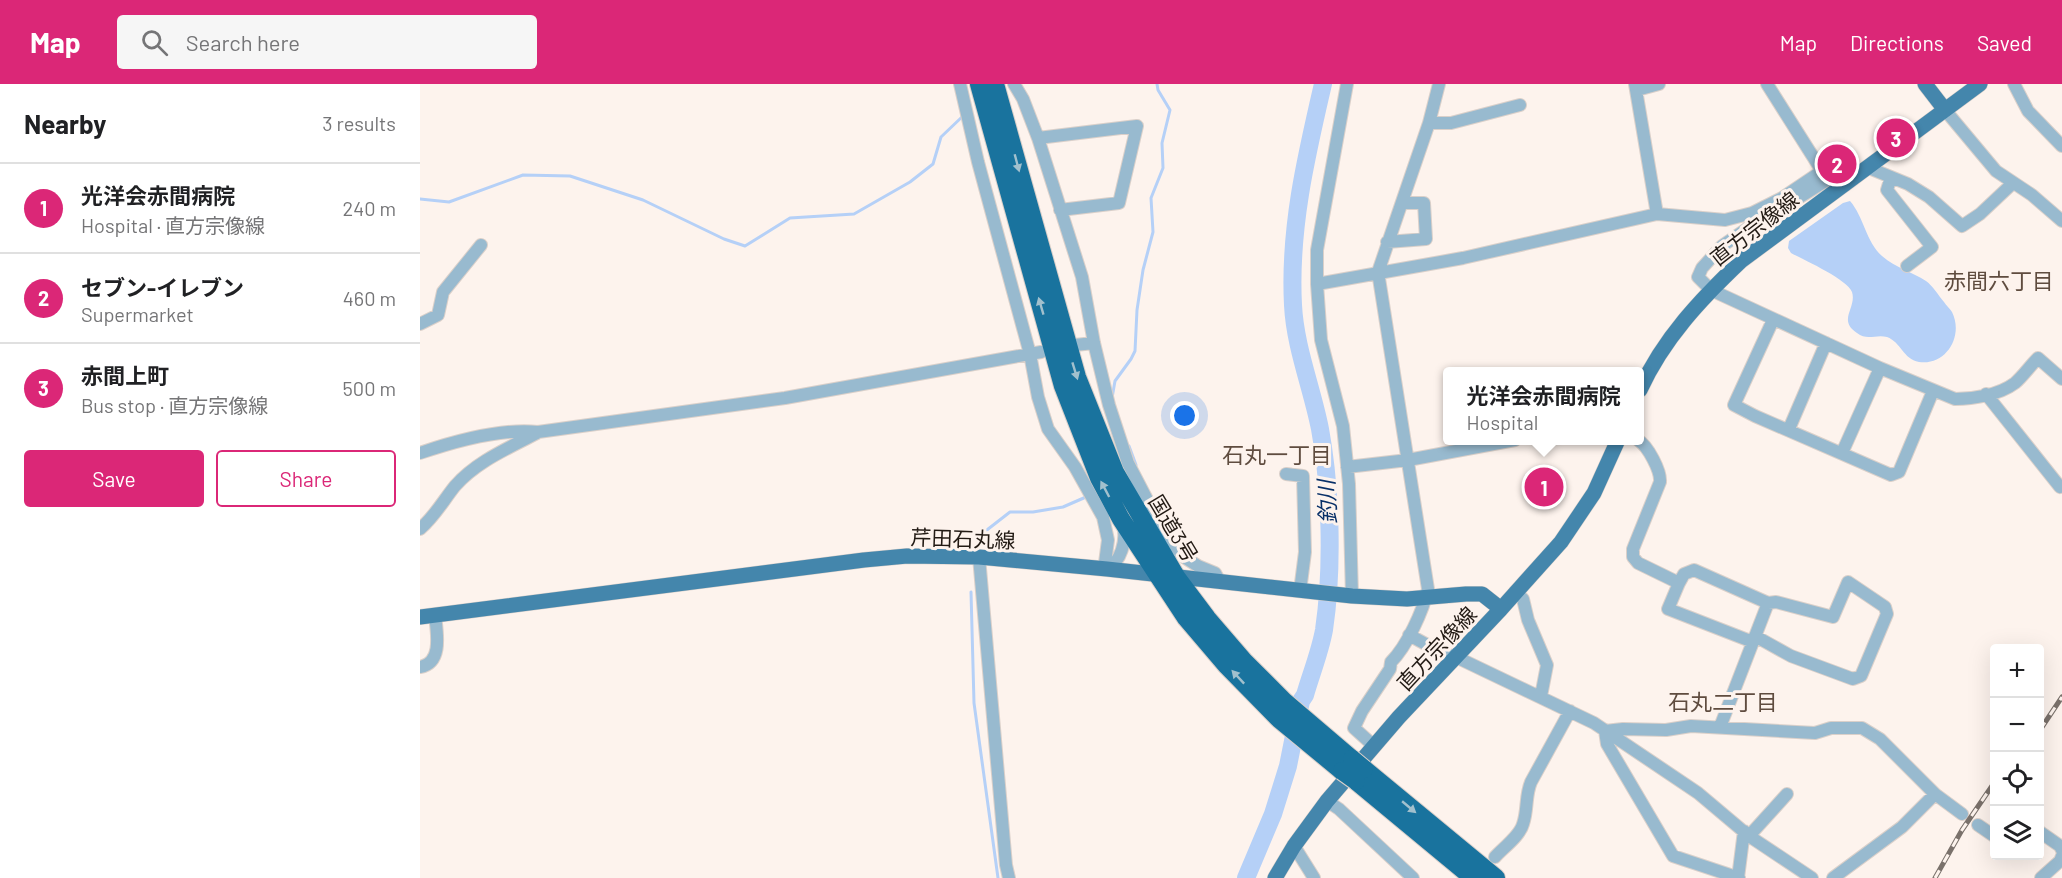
<!DOCTYPE html>
<html lang="en">
<head>
<meta charset="utf-8">
<style>
	body { margin:0; font-family:Barlow,"Noto Sans JP",sans-serif; background:#f6f6f6; color:#202124 }
	.controls { position:absolute; right:18px; bottom:18px; display:grid; overflow:hidden; border-radius:6px; box-shadow:0 6px 24px #0002 }
	.controls button { width:54px; height:54px; display:grid; place-items:center; padding:0; border:0; border-bottom:2px solid #e0e0e0; background:#fff; color:#202124; font:30px sans-serif }
	.you { position:absolute; left:765px; top:332px; width:21px; height:21px; margin:-15px; border:4px solid #fff; border-radius:50%; background:#1a73e8; box-shadow:0 0 0 9px #1a73e833 }
	.badge { display:grid; place-items:center; width:39px; height:39px; border-radius:50%; background:#db2777; color:#fff; font-size:20px; font-weight:700 }
	.pin { position:absolute; translate:-50% -50%; border:3px solid #fff; box-shadow:0 2px 6px #0006 }
	.popup { position:absolute; left:1023px; top:283px; width:201px; height:78px; box-sizing:border-box; display:grid; place-content:center; border-radius:6px; background:#fff; filter:drop-shadow(0 2px 4px #0005); font-size:20px; white-space:nowrap; color:#757577 }
	.popup b { font-size:22px; color:#202124 }
	.popup::after { content:''; position:absolute; left:50%; top:100%; margin-left:-12px; border:12px solid transparent; border-top-color:#fff }
	.list { margin:0; padding:0; list-style:none }
	h2 { display:flex; justify-content:space-between; align-items:center; height:78px; margin:0; padding:0 24px; font-size:26px }
	h2 small { font-size:20px; font-weight:400; color:#757577 }
	.list li { display:grid; grid-template-columns:39px 1fr auto; gap:18px; align-items:center; box-sizing:border-box; height:90px; padding:0 24px; border-top:2px solid #e0e0e0 }
	.list b { display:block; font-size:22px; white-space:nowrap }
	.list p { margin:0; font-size:20px; white-space:nowrap; color:#757577 }
	.list em { font-size:20px; font-style:normal; color:#757577 }
	.actions { display:flex; gap:12px; padding:18px 24px }
	.actions a { flex:1; padding:14px 0; border:2px solid #db2777; border-radius:6px; text-align:center; font-size:21px; color:#db2777 }
	.actions .main { background:#db2777; color:#fff }
	.icon { flex:none; width:33px; height:33px; fill:none; stroke:currentColor; stroke-width:2; stroke-linecap:round; stroke-linejoin:round }
	.map { position:relative; flex:none; width:1642px; height:794px; overflow:hidden }
	header { display:flex; align-items:center; gap:36px; box-sizing:border-box; height:84px; padding:0 30px; background:#db2777; color:#fff }
	header strong { font-size:28px }
	nav { display:flex; gap:33px; margin-inline-start:auto; font-size:21px }
	.search { width:420px; height:54px; background:#f6f6f6; display:flex; align-items:center; gap:15px; box-sizing:border-box; padding:0 21px; border-radius:6px; color:#757577; font-size:22px }
	main { display:flex }
	aside { flex:1; background:#fff }
	.map>svg:first-child { display:block }
	.water { fill:#b5d0f7 }
	.lines { fill:none; stroke-linecap:round; stroke-linejoin:round }
	.stream { stroke:#b5d0f7; stroke-width:3 }
	.river { stroke:#b5d0f7; stroke-width:18 }
	.minor-casing { stroke:#dad0ca; stroke-width:14 }
	.major-casing { stroke:#dad0ca; stroke-width:16 }
	.highway-casing { stroke:#dad0ca; stroke-width:20 }
	.minor { stroke:#98bacf; stroke-width:12 }
	.major { stroke:#4486ac; stroke-width:15 }
	.highway { stroke:#19739e; stroke-width:18 }
	.rail-casing { stroke:#7a716b; stroke-width:5 }
	.rail { stroke:#fdf3ed; stroke-width:3; stroke-dasharray:9; stroke-linecap:butt }
	.highway-bridge-casing { stroke:#dad0ca; stroke-width:20; stroke-linecap:butt }
	.highway-bridge { stroke:#19739e; stroke-width:18 }
	.oneway { fill:#a2c0cd }
	.labels { text-anchor:middle; dominant-baseline:central; stroke-width:6; stroke-linejoin:round; paint-order:stroke }
	.street-label { font-size:21px; fill:#221a14; stroke:#fdf3ed }
	.neighbourhood-label { font-size:22px; fill:#5f4c3f; stroke:#fdf3ed }
	.water-label { font-size:22px; font-style:italic; fill:#083068; stroke:#fdf3ed }
</style>
</head>
<body>
<header>
<strong>Map</strong>
<div class="search"><svg class="icon" aria-label="search" viewBox="0 0 24 24"><circle cx="10" cy="10" r="6"/><path d="M15 15l6 6"/></svg>Search here</div>
<nav><a>Map</a><a>Directions</a><a>Saved</a></nav>
</header>
<main>
<aside>
<h2>Nearby<small>3 results</small></h2>
<ul class="list">
<li><span class="badge">1</span><div><b>光洋会赤間病院</b><p>Hospital · 直方宗像線</p></div><em>240 m</em></li>
<li><span class="badge">2</span><div><b>セブン-イレブン</b><p>Supermarket</p></div><em>460 m</em></li>
<li><span class="badge">3</span><div><b>赤間上町</b><p>Bus stop · 直方宗像線</p></div><em>500 m</em></li>
</ul>
<div class="actions"><a class="main">Save</a><a>Share</a></div>
</aside>
<div class="map">
<svg width="1642" height="794" viewBox="0 0 1642 794">
	<rect width="100%" height="100%" fill="#fdf3ed"/>
	<path class="water" d="M1430,117C1444,133 1446,158 1462,172C1476,184 1492,188 1506,197C1513,202 1518,211 1524,218C1526,221 1530,225 1532,228C1544,252 1526,282 1499,278C1483,275 1481,258 1467,253C1456,250 1447,257 1437,249C1417,236 1437,224 1432,208C1427,195 1384,176 1371,169L1368,164L1369,157L1423,119Z"/>
	<g class="lines">
		<path class="stream" d="M0,115L29,118L103,91L150,92L223,116L304,155L325,162L370,134L434,130L490,98L513,80L521,53L543,32
			M692,314L695,297L711,275L715,267L717,226L723,186L733,148L731,114L743,84L742,59L750,26L738,6L737,0
			M709,362L716,381L715,384
			M558,466L563,449L590,428H613L643,423L666,413
			M551,508L554,619L578,794"/>
		<path class="river" d="M826,794L853,730L868,682L881,617L885,611C891,590 900,568 904,546C913,485 911,405 900,345C892,304 875,263 873,221C869,145 886,73 903,0"/>
		<defs>
			<path id="minor" d="M540,0L558,78L610,270L618,313L628,345L655,383L683,433L688,456L685,479L687,485C701,478 707,456 703,442
				M594,0L603,15L618,54L662,193L674,259L689,321L708,379L746,452L764,473L778,482L795,489L800,498
				M927,0L897,166V200L901,256L923,342L929,400L932,512
				M1215,0L1237,130
				M1594,0L1608,27L1642,62
				M1217,6L1239,0
				M1525,26L1576,87L1612,111L1642,137
				M1009,39H1031L1100,21
				M618,54L717,42L699,119L640,126
				M1449,84L1488,100L1509,113L1542,142L1560,130L1593,99
				M1471,93L1467,106L1512,163L1487,182
				M1362,114L1372,118L1415,91L1425,101
				M1332,129L1333,136L1331,142L1302,162L1282,184L1278,193L1291,206L1460,284L1535,315C1553,315 1579,311 1595,299C1603,292 1610,282 1618,274L1642,295
				M967,158L1006,155L1004,119H982
				M897,200L1043,174L1237,130L1305,136L1332,129L1362,114L1402,87L1347,0
				M1353,236L1314,321L1335,332L1471,391L1479,388L1513,307
				M0,240L18,231L23,208L61,161
				M655,261L674,259
				M1566,310L1640,403L1642,402
				M1369,345L1406,259
				M1218,356C1228,362 1241,387 1240,398L1213,465V473L1218,479L1259,499L1248,525L1333,558
				M0,369C35,357 81,344 118,348L365,314L621,268
				M1422,369L1460,284
				M927,383L988,376L1095,356
				M866,390L883,392L885,468L880,507
				M0,445C15,432 23,417 35,402C57,377 89,364 117,349
				M559,473L586,781L589,794
				M1259,499L1264,490L1274,486L1348,519L1356,518L1413,533L1428,498L1465,523L1467,530L1441,592L1433,595L1371,572L1335,552
				M1095,508L1103,515L1108,536L1127,581L1121,612
				M989,551L1024,570L1036,573L1174,639L1278,709L1329,752L1392,794
				M0,583C23,579 17,549 15,531
				M1300,643L1348,519
				M1185,647L1203,645L1246,646L1271,642L1395,649L1411,644H1442L1460,655L1515,710L1542,730
				M1185,647L1187,660L1253,772L1319,794
				M954,662L934,644L942,627L970,585L971,578C987,562 1003,527 1008,505L958,188L1009,39L1019,0
				M907,717L919,725L993,794
				M1558,741L1574,752
				M1620,748L1640,762L1642,766
				M1329,752L1367,710
				M874,762L894,794
				M1075,773C1083,764 1100,752 1103,740C1108,726 1105,712 1111,698L1150,627
				M1318,794L1324,747
				M1413,794L1482,743L1515,710
				M1621,794L1640,777L1642,772"/>
			<path id="major" d="M1505,0L1525,26
				M1220,306C1243,255 1281,215 1321,177L1560,0
				M0,533L444,476L487,472L559,473L687,485L932,512L987,515L1046,510H1062L1081,525
				M855,794L874,762L907,717L979,633L1081,525L1141,458L1174,409L1198,356"/>
			<path id="highway" d="M559,0L643,302L679,394L701,435L766,534L806,581L859,635L922,687
				M575,0L657,293L695,388L757,494L787,534L824,577L864,617L932,675
				M944,685L1076,794
				M936,697L1053,794"/>
		</defs>
		<use href="#minor" class="minor-casing"/>
		<use href="#major" class="major-casing"/>
		<use href="#highway" class="highway-casing"/>
		<use href="#minor" class="minor"/>
		<use href="#major" class="major"/>
		<use href="#highway" class="highway"/>
		<defs>
			<path id="rail" d="M1620,646L1642,613
				M1515,794L1542,746L1574,699"/>
		</defs>
		<use href="#rail" class="rail-casing"/>
		<use href="#rail" class="rail"/>
		<defs>
			<path id="highway-bridge" d="M932,675L944,685
				M922,687L936,697"/>
		</defs>
		<use href="#highway-bridge" class="highway-bridge-casing"/>
		<use href="#highway-bridge" class="highway-bridge"/>
	</g>
	<defs><path id="oneway-solid" d="M-6-.8H1V-3.2L6.5 0L1 3.2V.8H-6Z" transform="scale(1.5)"/></defs>
	<g class="oneway">
		<use href="#oneway-solid" transform="translate(597 79) rotate(75)"/>
		<use href="#oneway-solid" transform="translate(621 222) rotate(-106)"/>
		<use href="#oneway-solid" transform="translate(655 287) rotate(73)"/>
		<use href="#oneway-solid" transform="translate(685 405) rotate(-118)"/>
		<use href="#oneway-solid" transform="translate(818 593) rotate(-133)"/>
		<use href="#oneway-solid" transform="translate(989 723) rotate(40)"/>
	</g>
	<g class="labels">
		<g class="street-label">
			<text transform="translate(1334 144) rotate(-38)">直方宗像線</text>
			<text transform="translate(754 444) rotate(59)">国道3号</text>
			<text transform="translate(543 454) rotate(2)">芹田石丸線</text>
			<text transform="translate(1016 564) rotate(-47)">直方宗像線</text>
		</g>
		<g class="neighbourhood-label">
			<text x="1579" y="196">赤間六丁目</text>
			<text x="857" y="370">石丸一丁目</text>
			<text x="1303" y="617">石丸二丁目</text>
		</g>
		<g class="water-label">
			<text transform="translate(906 418) rotate(-93)">釣川</text>
		</g>
	</g>
</svg>
<div class="controls">
<button>+</button>
<button>−</button>
<button><svg class="icon" aria-label="locate" viewBox="0 0 24 24"><circle cx="12" cy="12" r="6"/><path d="M12 2v4M12 18v4M2 12h4M18 12h4"/></svg></button>
<button><svg class="icon" aria-label="layers" viewBox="0 0 24 24"><path d="M12 4l9 5-9 5-9-5zM3 14l9 5 9-5"/></svg></button>
</div>
<div class="you"></div>
<div class="pin badge" style="left:1124px;top:403px">1</div>
<div class="popup"><b>光洋会赤間病院</b>Hospital</div>
<div class="pin badge" style="left:1417px;top:80px">2</div>
<div class="pin badge" style="left:1476px;top:54px">3</div>
</div>
</main>
</body>
</html>
